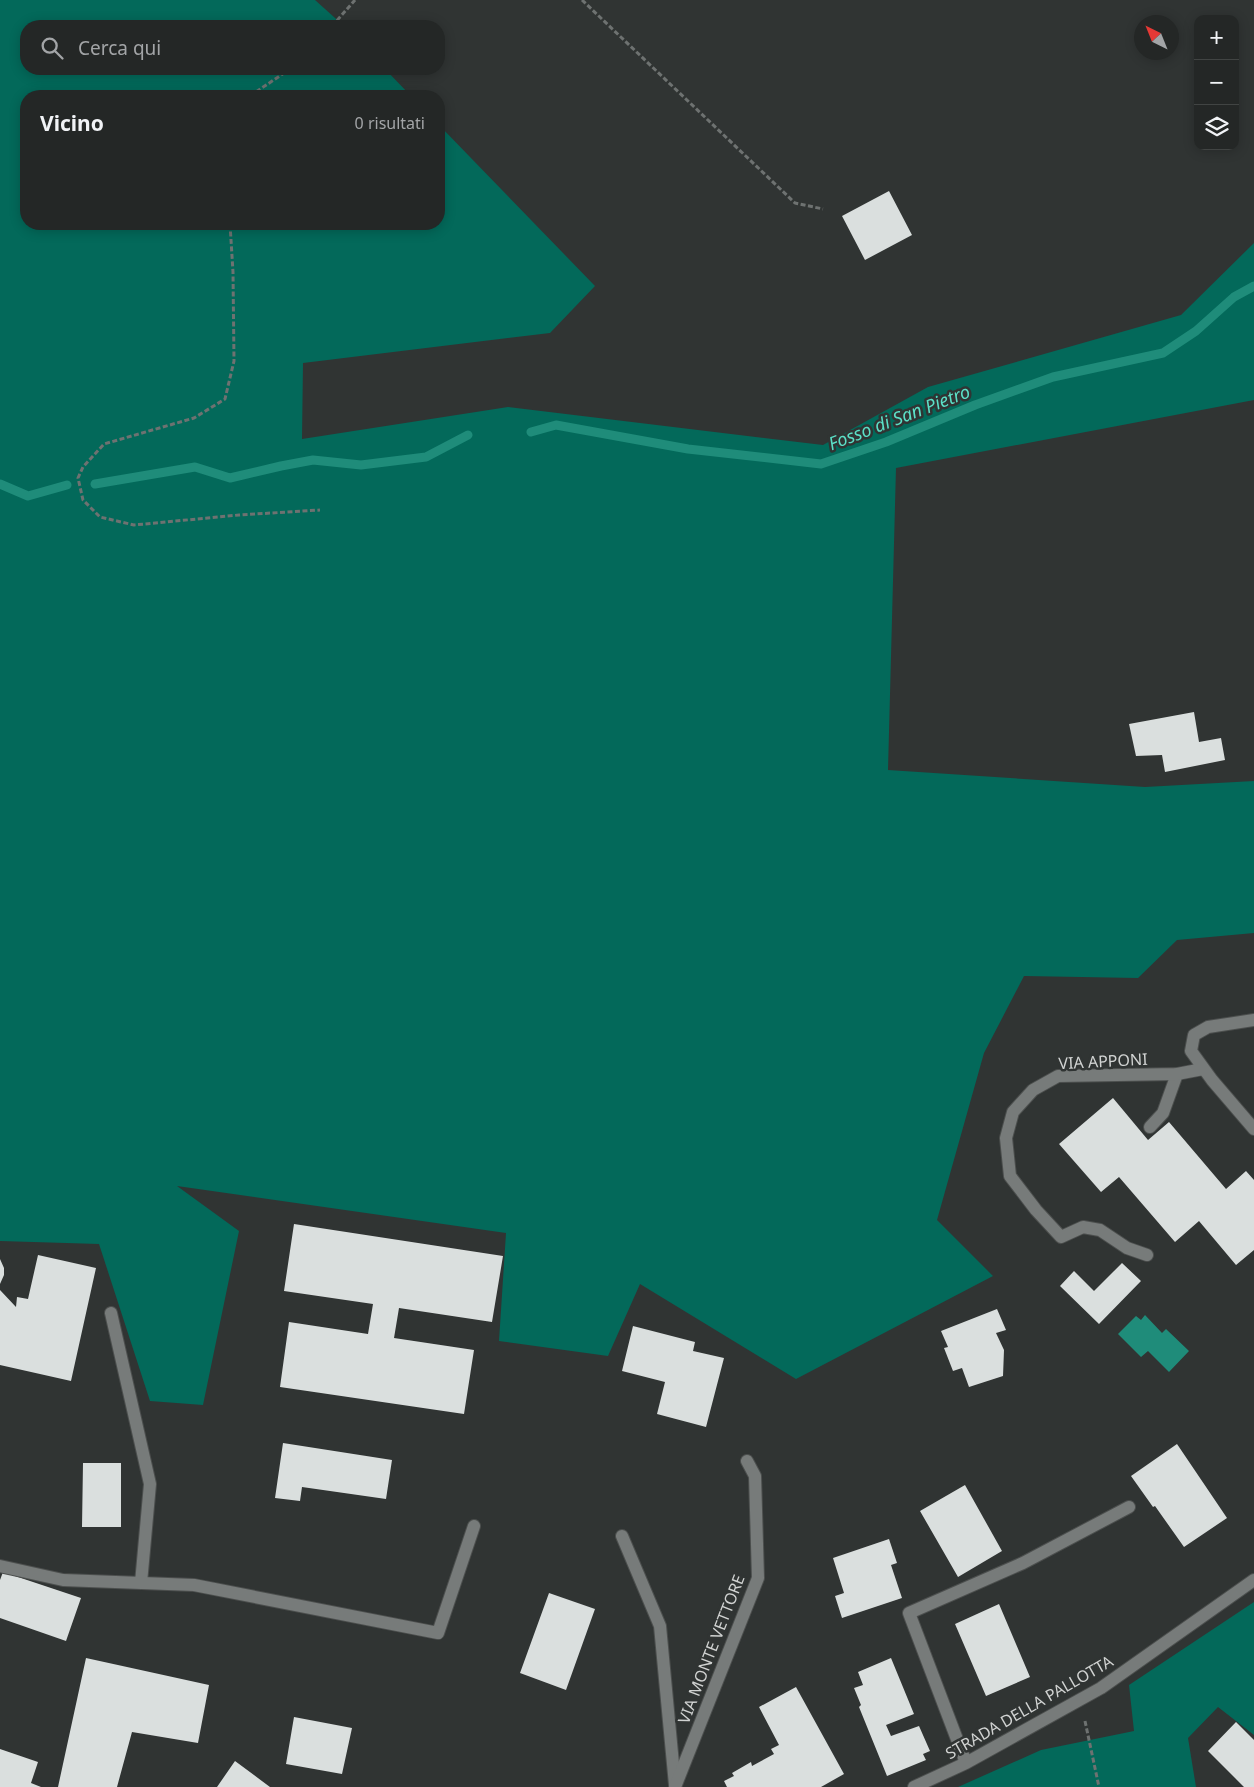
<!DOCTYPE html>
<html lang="it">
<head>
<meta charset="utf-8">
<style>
	body { margin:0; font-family:"Noto Sans",sans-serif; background:#303332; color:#f1f3f6 }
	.controls { position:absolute; right:15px; top:15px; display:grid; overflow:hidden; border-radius:10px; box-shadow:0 2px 12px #0003 }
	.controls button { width:45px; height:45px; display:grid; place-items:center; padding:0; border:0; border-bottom:1px solid #414443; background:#242726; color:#f1f3f6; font:25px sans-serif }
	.compass { position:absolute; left:1134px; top:15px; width:45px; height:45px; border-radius:50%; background:#242726; box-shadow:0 2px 12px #0003; rotate:317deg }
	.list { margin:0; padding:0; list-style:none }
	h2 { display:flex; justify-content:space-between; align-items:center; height:65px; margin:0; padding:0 20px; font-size:21px }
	h2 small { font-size:16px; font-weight:400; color:#a3a5a7 }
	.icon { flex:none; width:28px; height:28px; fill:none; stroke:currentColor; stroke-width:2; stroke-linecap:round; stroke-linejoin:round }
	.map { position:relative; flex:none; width:1254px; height:1787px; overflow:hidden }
	.search { position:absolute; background:#242726; box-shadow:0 2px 12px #0003; left:20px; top:20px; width:425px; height:55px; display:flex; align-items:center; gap:12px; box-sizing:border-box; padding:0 18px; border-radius:20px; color:#a3a5a7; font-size:19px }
	.panel { position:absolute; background:#242726; box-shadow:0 2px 12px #0003; left:20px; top:90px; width:425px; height:140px; border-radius:20px }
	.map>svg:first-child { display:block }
	.green { fill:#03695a }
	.water { fill:#1f8c7a }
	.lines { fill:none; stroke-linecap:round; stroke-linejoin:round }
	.stream { stroke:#1f8c7a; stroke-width:9 }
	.building { fill:#dadfde }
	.lane-casing { stroke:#4c4f4e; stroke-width:14 }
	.street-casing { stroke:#4c4f4e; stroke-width:14 }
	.path { stroke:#6e7271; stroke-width:3; stroke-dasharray:5 2.5; stroke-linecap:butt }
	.lane { stroke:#777b7a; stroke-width:12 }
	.street { stroke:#777b7a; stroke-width:12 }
	.labels { text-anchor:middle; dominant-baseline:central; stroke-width:5; stroke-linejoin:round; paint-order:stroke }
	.street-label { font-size:16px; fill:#d1d3d2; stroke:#303433 }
	.water-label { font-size:18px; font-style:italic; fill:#5be0c7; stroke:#303433 }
</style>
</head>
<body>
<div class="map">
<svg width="1254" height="1787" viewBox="0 0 1254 1787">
	<rect width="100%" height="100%" fill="#303433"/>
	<path class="green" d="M0,0H315L344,26H26V69H385L411,96H26V224H439V125L595,286L550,333L303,363L302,439L508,407L823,445L928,387L1181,315L1254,243V400L896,468L888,770L1145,787L1254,781V933L1177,940L1138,978L1024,976L984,1053L937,1220L993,1276L796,1379L640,1284L608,1356L499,1341L506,1233L177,1186L239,1231L203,1405L150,1401L99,1244L0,1241Z
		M1254,1602V1735L1218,1707L1188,1738L1196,1787H958L1041,1750L1134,1731L1129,1685Z"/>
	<path class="water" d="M1145,1315L1162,1333L1166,1329L1189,1351L1169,1372L1148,1351L1141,1357L1118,1334L1136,1316L1141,1320Z"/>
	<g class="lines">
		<path class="stream" d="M531,432L556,425L688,449L821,464L886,442L975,405L1053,377L1163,353L1196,331L1234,297L1254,286
			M0,484L28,496L67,485
			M95,484L195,467L230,478L281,466L313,460L361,465L426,457L468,435"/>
	</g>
	<path class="building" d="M889,191L912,235L865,260L842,216Z
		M1194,712L1199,742L1221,738L1225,760L1165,772L1162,755L1136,756L1129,724Z
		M1113,1098L1148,1140L1169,1122L1226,1189L1246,1171L1254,1180V1250L1236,1265L1199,1221L1175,1242L1119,1177L1101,1192L1059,1144Z
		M294,1224L503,1256L492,1322L399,1308L394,1338L474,1350L464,1414L280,1387L289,1322L368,1334L373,1304L284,1291Z
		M38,1255L96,1268L71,1381L0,1365V1290L16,1307L17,1297L28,1299Z
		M0,1259L4,1268V1275L0,1284Z
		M1122,1263L1141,1281L1099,1324L1060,1286L1074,1271L1094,1291Z
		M997,1309L1006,1330L996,1333L1004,1350L1003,1376L969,1387L962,1368L953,1371L944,1348L948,1347L941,1331Z
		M633,1326L695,1342L693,1351L724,1358L706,1427L657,1414L665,1382L622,1371Z
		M283,1443L392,1460L386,1499L302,1487L300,1501L275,1498Z
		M1177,1444L1227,1518L1184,1547L1155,1506L1153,1507L1131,1476Z
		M83,1463H121V1527H82Z
		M965,1485L1002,1551L958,1577L920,1511Z
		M889,1539L897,1563L891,1565L902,1598L842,1618L835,1596L844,1593L833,1558Z
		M3,1572L81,1598L66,1641L0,1618V1580Z
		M549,1593L595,1609L566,1690L520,1673Z
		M999,1604L1030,1677L986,1696L955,1624Z
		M86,1658L209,1685L198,1743L132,1732L117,1787H58Z
		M891,1658L914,1714L886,1725L891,1736L919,1726L930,1751L923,1754L926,1760L887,1776L859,1707L861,1705L854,1688L863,1685L858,1672Z
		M796,1687L844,1774L821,1787H727L724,1781L734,1776L732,1773L751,1762L752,1766L774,1754L771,1749L779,1745L759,1707Z
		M294,1717L352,1728L342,1774L286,1764Z
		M1236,1722L1254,1740V1787H1244L1208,1751Z
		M0,1749L38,1762L31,1783L41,1787H0Z
		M235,1761L270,1787H217Z"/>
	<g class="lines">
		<defs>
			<path id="lane" d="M1150,1127L1163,1113L1177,1074
				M111,1313L150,1484L141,1583
				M622,1536L660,1626L675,1785
				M0,1566L63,1580L194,1585L438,1633L474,1526"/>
			<path id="street" d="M1254,1020L1208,1027L1194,1035L1191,1051L1212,1080L1254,1129
				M1147,1255L1127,1248L1100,1230L1083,1227L1061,1237L1036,1210L1010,1176L1006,1138L1013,1112L1033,1090L1058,1076L1177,1074L1203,1069
				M966,1763L909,1613L1023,1563L1129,1507
				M675,1787L758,1578L755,1476L747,1461
				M914,1787L966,1763L1101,1688L1254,1580"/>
		</defs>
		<use href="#lane" class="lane-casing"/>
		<use href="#street" class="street-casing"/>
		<path class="path" d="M582,0L795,203L823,209
			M332,26L355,0
			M250,96L290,69
			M230,224L233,272L234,361L225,399L194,418L104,444L83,467L78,478L83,500L100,517L134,525L239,515L320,510
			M1085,1721L1099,1787"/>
		<use href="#lane" class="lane"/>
		<use href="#street" class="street"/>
	</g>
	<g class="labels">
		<g class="street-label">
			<text transform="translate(1103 1061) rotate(-3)">VIA APPONI</text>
			<text transform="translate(711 1649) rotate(-69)">VIA MONTE VETTORE</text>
			<text transform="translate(1029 1707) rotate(-30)">STRADA DELLA PALLOTTA</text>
		</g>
		<g class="water-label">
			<text transform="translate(899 417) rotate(-21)">Fosso di San Pietro</text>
		</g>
	</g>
</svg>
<div class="controls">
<button>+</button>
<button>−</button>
<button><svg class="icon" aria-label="layers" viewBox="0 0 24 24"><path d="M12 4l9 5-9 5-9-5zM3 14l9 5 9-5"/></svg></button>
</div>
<svg class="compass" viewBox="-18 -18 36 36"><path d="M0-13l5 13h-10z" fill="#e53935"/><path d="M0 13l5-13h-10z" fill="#a3a5a7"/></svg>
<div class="search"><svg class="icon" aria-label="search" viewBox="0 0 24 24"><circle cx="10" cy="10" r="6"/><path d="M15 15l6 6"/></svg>Cerca qui</div>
<section class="panel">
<h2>Vicino<small>0 risultati</small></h2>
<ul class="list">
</ul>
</section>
</div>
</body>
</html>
